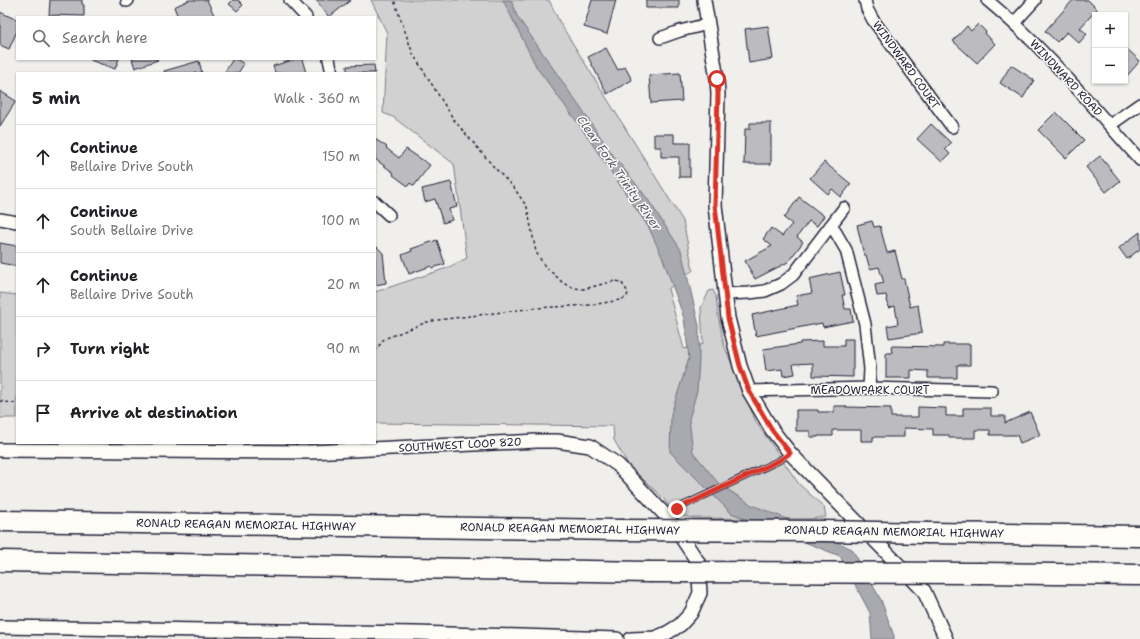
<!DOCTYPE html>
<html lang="en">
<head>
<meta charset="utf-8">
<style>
	body { margin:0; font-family:"Shantell Sans",sans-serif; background:#f6f6f6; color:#202124 }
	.controls { position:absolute; right:12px; top:12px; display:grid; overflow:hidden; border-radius:0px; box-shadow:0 1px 3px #0004 }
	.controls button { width:36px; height:36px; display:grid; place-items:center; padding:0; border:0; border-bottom:1px solid #e0e0e0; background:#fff; color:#202124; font:20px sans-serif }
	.stop { position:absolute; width:12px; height:12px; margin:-9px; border:3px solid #d93025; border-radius:50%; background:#fff }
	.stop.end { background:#d93025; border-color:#fff; box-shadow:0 1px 4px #0008 }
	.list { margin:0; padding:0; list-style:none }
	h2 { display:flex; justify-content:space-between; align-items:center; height:52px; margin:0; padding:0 16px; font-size:17px }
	h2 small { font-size:13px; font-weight:400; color:#757577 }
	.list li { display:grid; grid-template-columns:26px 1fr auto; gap:12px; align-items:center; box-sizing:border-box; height:64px; padding:0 16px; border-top:1px solid #e0e0e0 }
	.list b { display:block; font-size:15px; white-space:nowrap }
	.list p { margin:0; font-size:13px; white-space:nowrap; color:#757577 }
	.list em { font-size:13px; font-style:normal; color:#757577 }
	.icon { flex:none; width:22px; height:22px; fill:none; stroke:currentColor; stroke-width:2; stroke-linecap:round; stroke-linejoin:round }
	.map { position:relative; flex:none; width:1140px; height:639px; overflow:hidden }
	.search { position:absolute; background:#fff; box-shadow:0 1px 3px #0004; left:16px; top:16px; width:360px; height:44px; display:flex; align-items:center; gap:10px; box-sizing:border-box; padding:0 14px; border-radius:0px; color:#757577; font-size:15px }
	.panel { position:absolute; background:#fff; box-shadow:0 1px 3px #0004; left:16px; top:72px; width:360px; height:372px; border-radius:0px }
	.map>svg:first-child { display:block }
	.green { fill:#d2d1d1; stroke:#7a7a86 }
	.water { fill:#a9a9b0; stroke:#737381 }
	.building { fill:#bcbcc0; stroke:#22223b }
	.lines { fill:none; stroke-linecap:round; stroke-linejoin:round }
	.service-casing { stroke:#22223b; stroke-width:8 }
	.minor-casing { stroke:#22223b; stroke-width:14 }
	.tertiary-casing { stroke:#22223b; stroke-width:16 }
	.motorway-casing { stroke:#22223b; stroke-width:23 }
	.path { stroke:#22223b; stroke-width:1.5; stroke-dasharray:3 3; stroke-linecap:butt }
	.service { stroke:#fdfcf7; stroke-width:5.5 }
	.minor { stroke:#fdfcf7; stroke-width:11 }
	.tertiary { stroke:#fdfcf7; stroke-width:13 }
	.motorway { stroke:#fdfcf7; stroke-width:20 }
	.motorway-bridge-casing { stroke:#22223b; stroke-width:23; stroke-linecap:butt }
	.motorway-bridge { stroke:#fdfcf7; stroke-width:20 }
	.route { stroke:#d93025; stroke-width:5 }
	.labels { text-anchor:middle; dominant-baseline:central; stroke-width:3; stroke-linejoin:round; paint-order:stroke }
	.street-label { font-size:11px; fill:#22223b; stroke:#fdfcf7 }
	.water-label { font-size:12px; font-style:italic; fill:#58586a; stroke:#fdfcf7 }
</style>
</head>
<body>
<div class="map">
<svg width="1140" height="639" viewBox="0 0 1140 639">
	<rect width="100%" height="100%" fill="#f0efec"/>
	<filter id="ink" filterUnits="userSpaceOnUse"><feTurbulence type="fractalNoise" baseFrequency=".025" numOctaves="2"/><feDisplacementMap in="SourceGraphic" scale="8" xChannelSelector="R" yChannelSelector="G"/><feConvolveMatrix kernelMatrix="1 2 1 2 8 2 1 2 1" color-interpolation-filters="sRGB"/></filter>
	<g filter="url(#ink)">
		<path class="green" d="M371,0H549L560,23L683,221L693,270L668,289L684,349L703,344L701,308L709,291L713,290L716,296L718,315L724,345L756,422L799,484L824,507L826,517L809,519L693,518L674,514L664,499L629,466L614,440L613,426L375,423V292L447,268L467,258L454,164L393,117L383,113L387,33Z
			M0,293L17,295V418H0Z"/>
		<path class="water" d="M503,0H511L517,16L613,155L647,198L681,250L699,326V359L697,391L689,419L693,452L719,484L752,505L792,521L852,549L881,600L894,636V639H872L870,613L840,556L731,513L670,452L671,414L689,358L684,318L663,259L649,228L580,126L537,68Z"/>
		<path class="building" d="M50,0H82V4L84,5V16L49,15Z
			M189,0H207L215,17H178L174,7Z
			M233,0H238L243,5L237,11L229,4Z
			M316,0H351L329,17Z
			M592,0H616L607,34L584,27Z
			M646,0H679V8H646Z
			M1073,0H1088L1097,9L1080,28L1087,34L1079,43L1067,32L1057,42L1045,31Z
			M0,12L17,20V31L9,49L0,45Z
			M978,24L986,32L985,33L995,44L977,63L953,41L967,26L971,31Z
			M768,26L773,59L749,63L745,29Z
			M1125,47L1140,61L1125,78Z
			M606,48L618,70L625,67L632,80L607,94L588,57Z
			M90,59H119L115,69L90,60Z
			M132,59H157L158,60L135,68Z
			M233,59H236L244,64L238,73H224Z
			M296,59H302L306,73H275L273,66Z
			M199,61L202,73H164V71Z
			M374,65L375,73H347V66Z
			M1011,65L1034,80L1023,98L1000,83Z
			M680,73L682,101L651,103L649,75Z
			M0,91L16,101L0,126Z
			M1056,112L1084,140L1066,158L1038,130Z
			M750,123H771V164H744L745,129H750Z
			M931,124L951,143L945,149L950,154L942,162L917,139Z
			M654,134H674V143H690V177H679V157H661V147H654Z
			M375,139L387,147L386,148L399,158L406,149L430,165L414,186L410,183L408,186L393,175L394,173L375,159Z
			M1100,156L1120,181L1106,192L1086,167Z
			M824,162L851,184L841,197L832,189L828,194L810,178Z
			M451,182L457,207L449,209L452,220L443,223L435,199L425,202L422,189Z
			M799,197L824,216L817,226L809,221L797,237L803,242L788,262L755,279L745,261L772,246L763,239L771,228L782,236L792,224L784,218Z
			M872,221L874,227L880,226L887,253L895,251L902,279H904L910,307L918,305L922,333L889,338L887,326L898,324L895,306L889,308L886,295L877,296L875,285L884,283L879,267L870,269L866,255H864L857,225Z
			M1140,232V249L1127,259L1119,248Z
			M437,240L445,264L432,268L431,266L409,274L402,255L412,251L411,249Z
			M0,243L17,246V266L0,263Z
			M375,245L383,253L386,283L375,285Z
			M840,272L845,295H842L845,309H851L853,321L823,327L822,323L756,336L752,315L798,305L796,296L812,293L809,279Z
			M844,339H853V377L813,376V363L793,364L795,374L783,376L782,369L766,371L763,349L800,344V342L823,341V346H844Z
			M943,344H970V365H957V378H928V371L911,370V378H886V353H892L891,346L943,347Z
			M834,406H846V407L891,408V417H918V407L946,408V416H963V408H991V416H1005V423L1030,412L1040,435L1020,443L1017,435H990V430H975V438H949V435H933V429L904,428V437H873V441H861V430H833V436H818V437H810V431H796V410H818V412H834Z"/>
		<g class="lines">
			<defs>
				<path id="service" d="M665,514L780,460L790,453"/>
				<path id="minor" d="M290,0L306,17
					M865,0L867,9L873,20L952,127
					M987,0C1044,47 1091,105 1140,160
					M127,1L128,0
					M1014,23L1035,0
					M660,38L680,31L708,24
					M329,59L332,73
					M1110,125L1140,104
					M375,202L389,215
					M0,219L17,222
					M830,226L835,231L846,250L865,324L870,369L869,388
					M725,294L749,293L765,291L781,284L793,275L844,208
					M749,391L869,388L992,391"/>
				<path id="tertiary" d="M704,0L717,79L718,94L715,205L728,318L740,366L749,391L772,430L790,453L924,591L946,639
					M0,450L310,452L537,441H557L590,446L618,465L669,519L698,562L700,593L691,613L680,625L667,633L655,638L631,639
					M0,627L415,633L617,639"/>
				<path id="motorway" d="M0,521L621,530
					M929,533L1140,536
					M0,561L648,572
					M981,573L1140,575"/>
			</defs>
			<use href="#service" class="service-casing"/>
			<use href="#minor" class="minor-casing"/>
			<use href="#tertiary" class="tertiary-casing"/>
			<use href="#motorway" class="motorway-casing"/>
			<path class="path" d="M375,351L384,339L427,322L438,320L535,308L591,305L620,300L627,297L628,292L621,282L615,281L584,289L574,288L563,283L544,265L536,252L527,207L514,188L493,166L454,120L413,54L394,0
				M0,401L17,404"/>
			<use href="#service" class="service"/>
			<use href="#minor" class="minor"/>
			<use href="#tertiary" class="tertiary"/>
			<use href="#motorway" class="motorway"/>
			<defs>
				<path id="motorway-bridge" d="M621,530L823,531L929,533
					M648,572L981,573"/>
			</defs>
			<use href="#motorway-bridge" class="motorway-bridge-casing"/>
			<use href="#motorway-bridge" class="motorway-bridge"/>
		</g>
	</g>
	<g class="lines" filter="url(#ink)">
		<path class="route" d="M677,509L780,460L790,453L772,430L749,391L740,366L728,318L715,205L718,94L717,79"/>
	</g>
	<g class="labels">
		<g class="street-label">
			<text transform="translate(906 65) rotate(54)">WINDWARD COURT</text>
			<text transform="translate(1066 78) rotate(47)">WINDWARD ROAD</text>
			<text x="870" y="390">MEADOWPARK COURT</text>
			<text transform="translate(460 445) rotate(-3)">SOUTHWEST LOOP 820</text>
			<text transform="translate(246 525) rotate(1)">RONALD REAGAN MEMORIAL HIGHWAY</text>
			<text transform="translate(570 529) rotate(1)">RONALD REAGAN MEMORIAL HIGHWAY</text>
			<text transform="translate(894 532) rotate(1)">RONALD REAGAN MEMORIAL HIGHWAY</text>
		</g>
		<g class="water-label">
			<text transform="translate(619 173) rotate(55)">Clear Fork Trinity River</text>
		</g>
	</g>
</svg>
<div class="controls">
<button>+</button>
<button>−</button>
</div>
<div class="stop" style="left:717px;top:79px"></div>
<div class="stop end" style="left:677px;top:509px"></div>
<div class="search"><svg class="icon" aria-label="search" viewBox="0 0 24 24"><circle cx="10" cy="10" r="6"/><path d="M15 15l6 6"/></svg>Search here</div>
<section class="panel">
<h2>5 min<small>Walk · 360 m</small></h2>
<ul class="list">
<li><svg class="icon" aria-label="ahead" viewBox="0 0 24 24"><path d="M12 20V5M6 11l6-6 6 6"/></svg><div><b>Continue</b><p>Bellaire Drive South</p></div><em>150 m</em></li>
<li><svg class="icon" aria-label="ahead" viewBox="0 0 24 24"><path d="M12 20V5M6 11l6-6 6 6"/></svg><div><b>Continue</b><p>South Bellaire Drive</p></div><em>100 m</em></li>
<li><svg class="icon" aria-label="ahead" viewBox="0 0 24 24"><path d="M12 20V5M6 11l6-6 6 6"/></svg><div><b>Continue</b><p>Bellaire Drive South</p></div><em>20 m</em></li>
<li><svg class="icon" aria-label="right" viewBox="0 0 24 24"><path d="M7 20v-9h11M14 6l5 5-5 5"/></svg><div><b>Turn right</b></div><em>90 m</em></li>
<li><svg class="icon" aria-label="arrive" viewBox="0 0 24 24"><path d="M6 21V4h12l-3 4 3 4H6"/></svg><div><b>Arrive at destination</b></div></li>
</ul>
</section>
</div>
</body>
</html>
